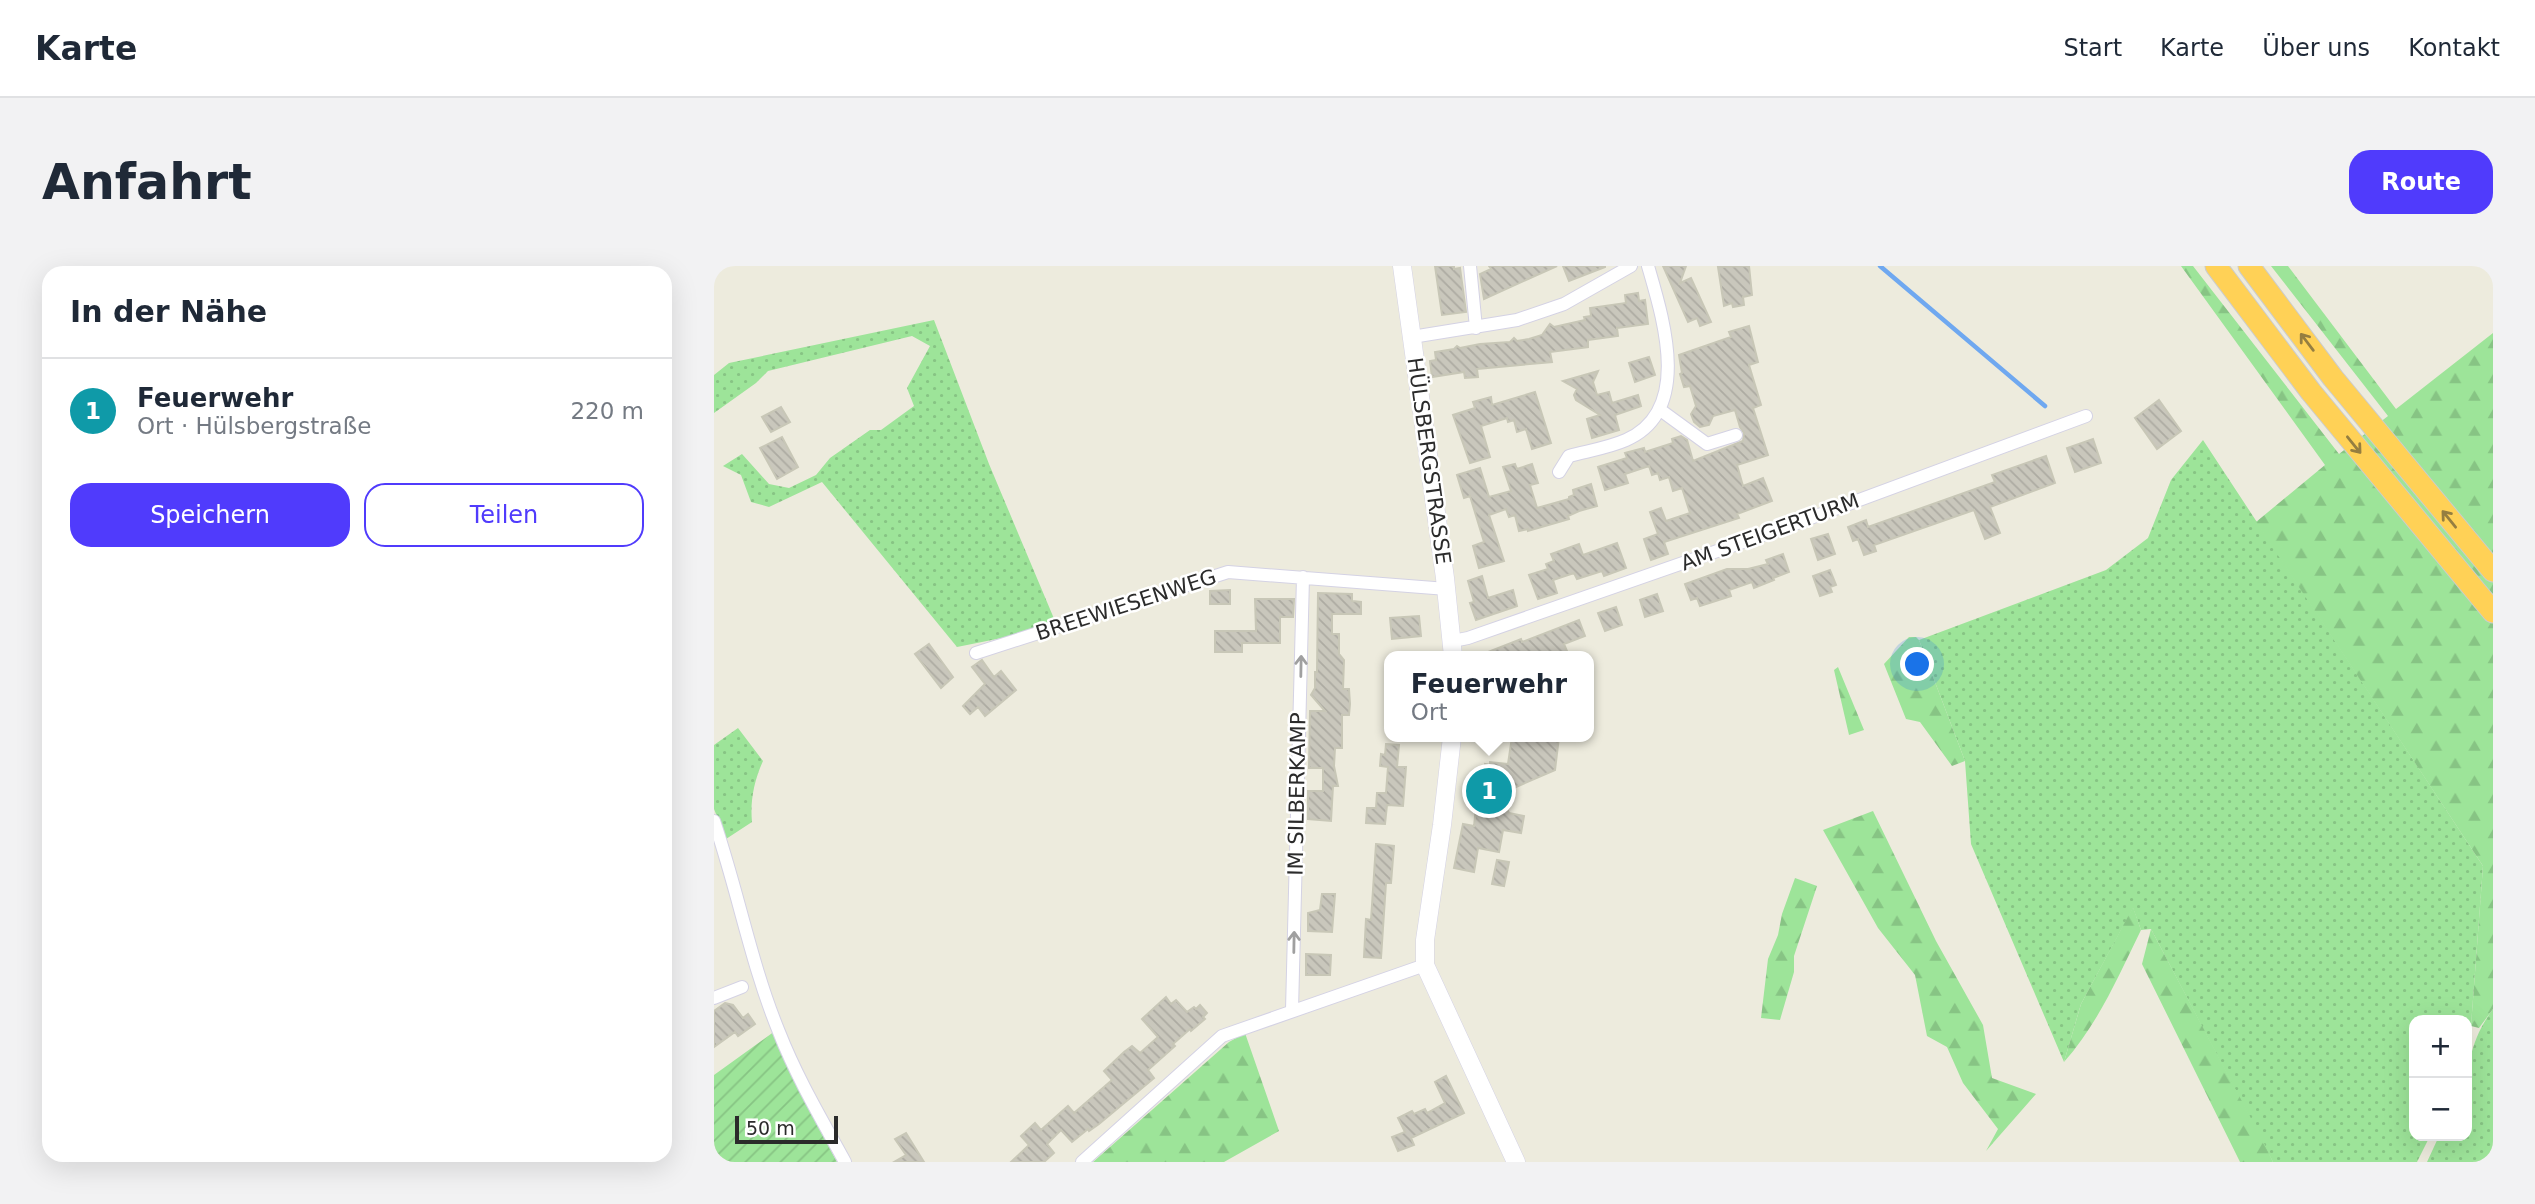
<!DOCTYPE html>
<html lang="de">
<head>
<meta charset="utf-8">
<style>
	body { margin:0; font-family:"DejaVu Sans",sans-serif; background:#f2f2f3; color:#1f2937 }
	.controls { position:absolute; right:21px; bottom:21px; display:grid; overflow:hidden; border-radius:14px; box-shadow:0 7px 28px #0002 }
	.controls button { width:63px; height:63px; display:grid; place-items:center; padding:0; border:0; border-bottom:2px solid #e0e1e3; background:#fff; color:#1f2937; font:35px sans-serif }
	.scale { position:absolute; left:21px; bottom:18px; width:103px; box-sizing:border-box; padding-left:7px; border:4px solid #2b2b2b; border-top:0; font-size:19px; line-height:24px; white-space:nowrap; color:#2b2b2b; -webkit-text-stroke:5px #fff; paint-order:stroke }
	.you { position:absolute; left:1204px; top:399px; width:24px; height:24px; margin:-18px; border:5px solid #fff; border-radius:50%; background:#1a73e8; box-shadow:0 0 0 10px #1a73e833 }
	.badge { display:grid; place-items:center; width:46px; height:46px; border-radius:50%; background:#503bfc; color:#fff; font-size:23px; font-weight:700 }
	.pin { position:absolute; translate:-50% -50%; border:4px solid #fff; box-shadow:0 2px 7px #0006 }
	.popup { position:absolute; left:670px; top:385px; width:210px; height:91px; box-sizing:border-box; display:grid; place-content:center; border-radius:14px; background:#fff; filter:drop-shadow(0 2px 5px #0005); font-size:23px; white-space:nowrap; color:#747a83 }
	.popup b { font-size:26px; color:#1f2937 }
	.popup::after { content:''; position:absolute; left:50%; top:100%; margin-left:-14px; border:14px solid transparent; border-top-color:#fff }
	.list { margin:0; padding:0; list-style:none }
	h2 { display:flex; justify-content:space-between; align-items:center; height:91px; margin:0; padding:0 28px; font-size:30px }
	h2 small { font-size:23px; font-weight:400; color:#747a83 }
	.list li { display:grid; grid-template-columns:46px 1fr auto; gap:21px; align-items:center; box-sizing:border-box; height:105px; padding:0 28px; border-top:2px solid #e0e1e3 }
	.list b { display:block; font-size:26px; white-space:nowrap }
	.list p { margin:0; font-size:23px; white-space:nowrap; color:#747a83 }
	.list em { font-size:23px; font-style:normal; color:#747a83 }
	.actions { display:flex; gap:14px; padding:21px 28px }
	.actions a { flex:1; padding:16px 0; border:2px solid #503bfc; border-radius:21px; text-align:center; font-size:24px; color:#503bfc }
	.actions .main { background:#503bfc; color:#fff }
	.map { position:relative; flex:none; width:1779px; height:896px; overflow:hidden; border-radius:21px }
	header { display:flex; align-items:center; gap:42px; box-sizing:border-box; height:98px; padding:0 35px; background:#fff; border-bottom:2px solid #e0e1e3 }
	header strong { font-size:33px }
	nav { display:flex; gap:38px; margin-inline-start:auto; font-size:24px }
	.intro { display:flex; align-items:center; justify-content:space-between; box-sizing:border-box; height:168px; padding:0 42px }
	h1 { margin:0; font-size:49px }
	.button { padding:18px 32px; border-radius:21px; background:#503bfc; color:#fff; font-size:24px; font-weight:700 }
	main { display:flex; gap:42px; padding:0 42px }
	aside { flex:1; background:#fff; border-radius:21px; box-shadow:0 7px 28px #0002 }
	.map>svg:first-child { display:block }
	.grass { fill:url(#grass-dots) }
	.forest { fill:url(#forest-firs) }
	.garden { fill:url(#garden-furrows) }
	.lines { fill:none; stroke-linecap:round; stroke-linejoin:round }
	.stream { stroke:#6fa8f0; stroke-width:4.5 }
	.building { fill:url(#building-back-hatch); stroke:#c8c7b7; stroke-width:2 }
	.street-casing { stroke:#d4d2e4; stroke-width:14 }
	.secondary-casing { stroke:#d4d2e4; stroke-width:19 }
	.highway-casing { stroke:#ccc; stroke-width:23 }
	.street { stroke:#fff; stroke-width:12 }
	.secondary { stroke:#fff; stroke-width:18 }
	.highway { stroke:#ffd156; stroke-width:21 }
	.oneway { stroke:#957e40 }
	.oneway2 { stroke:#a0a0a0 }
	.labels { text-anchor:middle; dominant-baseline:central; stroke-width:5; stroke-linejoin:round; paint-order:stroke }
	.street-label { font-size:21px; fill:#2b2b2b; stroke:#fff }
</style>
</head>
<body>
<header>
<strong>Karte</strong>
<nav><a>Start</a><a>Karte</a><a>Über uns</a><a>Kontakt</a></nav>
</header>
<div class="intro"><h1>Anfahrt</h1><a class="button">Route</a></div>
<main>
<aside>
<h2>In der Nähe<small></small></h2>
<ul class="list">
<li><span class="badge" style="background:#0f9aa8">1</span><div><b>Feuerwehr</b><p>Ort · Hülsbergstraße</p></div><em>220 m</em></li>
</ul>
<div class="actions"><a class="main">Speichern</a><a>Teilen</a></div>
</aside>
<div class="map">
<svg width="1779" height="896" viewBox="0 0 1779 896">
	<defs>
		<pattern id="grass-dots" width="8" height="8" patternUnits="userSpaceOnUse" patternTransform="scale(1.75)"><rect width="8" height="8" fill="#9de499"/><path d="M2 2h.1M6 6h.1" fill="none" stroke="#87c484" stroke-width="1.8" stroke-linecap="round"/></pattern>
		<pattern id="forest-firs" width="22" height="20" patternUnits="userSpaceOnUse" patternTransform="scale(1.75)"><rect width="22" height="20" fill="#9de499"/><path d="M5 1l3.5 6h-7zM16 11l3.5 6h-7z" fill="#87c484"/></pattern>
		<pattern id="garden-furrows" width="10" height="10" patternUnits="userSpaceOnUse" patternTransform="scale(1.75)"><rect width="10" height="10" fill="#9de499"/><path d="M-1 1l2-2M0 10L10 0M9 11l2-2" fill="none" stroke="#87c484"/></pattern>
		<pattern id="building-back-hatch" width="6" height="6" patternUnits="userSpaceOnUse" patternTransform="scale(1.75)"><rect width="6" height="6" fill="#c9c7bc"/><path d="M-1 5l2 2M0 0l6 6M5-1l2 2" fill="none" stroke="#adaba2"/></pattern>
	</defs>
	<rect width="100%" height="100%" fill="#edebdd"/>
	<path class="grass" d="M220,54L275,198L341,355L308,368L243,381L108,216L55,241L37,236L27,209L9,200L28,188L55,218L75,222L102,209L116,192L156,164H167L200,140L193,122L216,80L198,70L54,105L42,117L0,147V109L15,97Z
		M1489,174L1769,600L1757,760L1753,776V754H1700V870H1716L1703,896H1559L1437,663L1427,664L1419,642L1367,738L1350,796L1257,578L1251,495L1205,374L1392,304L1434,272L1457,214Z
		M24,462L49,495C40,515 36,535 38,556L12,573L0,543V479Z
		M1779,743V896H1713L1725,870H1753C1753,821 1748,785 1779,743Z"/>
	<path class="forest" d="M1467,0H1479L1625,188L1674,150L1557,0H1574L1682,143L1779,67V743L1765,762L1757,760L1769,600L1542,256L1611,199Z
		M1195,371H1202L1205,374L1251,495L1238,500L1206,456L1192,453L1170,398Z
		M1124,401L1150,464L1135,469L1120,404Z
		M1159,545L1222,675L1269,759L1278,812L1322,828L1272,885L1284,863L1249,817L1233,781L1213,770L1201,709L1164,662L1109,564Z
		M1081,612L1103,620L1080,690V706L1066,754L1047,752L1054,693L1064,669L1068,648Z
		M1419,641L1427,664C1405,709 1384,758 1350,796L1367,738Z
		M1437,663L1550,877L1559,896H1526L1428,698Z
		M531,767L565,865L510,896H379L515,776Z"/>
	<path class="garden" d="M61,765L92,838L123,896H0V809Z"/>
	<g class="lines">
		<path class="stream" d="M1166,0L1331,140"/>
	</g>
	<path class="building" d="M721,0H740V3L746,2L752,46L728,49Z
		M775,0H843L770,33L766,8L777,3Z
		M849,0H891V1L855,15Z
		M949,0H972L966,17L977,12L997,56L986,60L983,52L974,56Z
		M1035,0L1038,29L1029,31L1030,39L1019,41L1018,37L1010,40L1004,1Z
		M924,27L925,35L931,34L934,58L903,62L904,70L874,74V81L836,86L838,96L763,103L764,111L751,112L750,106L718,111L716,95L722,94L721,86L740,83L743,80L746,82L766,78L796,76L800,72L803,75L815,73L828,69L836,58L840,61L871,54L870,51L877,50L876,42L912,37L911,29Z
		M1035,60L1044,96L1035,99L1047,139L1039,142L1054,189L1023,199L1029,220L1049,212L1058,235L1023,248L1025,252L950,276L954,288L937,294L930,273L944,268L936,246L947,242L952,255L976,247L968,222L959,225L955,211L946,214L944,207L938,209L935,200L911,208L914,217L891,224L884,201L913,192L911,187L930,182L931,186L959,177L958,173L967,170L973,174L979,195L1029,175L1030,167L1026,161L1021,144L999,150L995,159L986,161L980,156L977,148L982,140L976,120L970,121L966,108L968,107L965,89L1017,71L1015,66Z
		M935,91L941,109L921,116L915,97Z
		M884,105L879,116L883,129L895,126L898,137L924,129L927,140L901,149L905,164L878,172L873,153L886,149L862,134L860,129L863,123L849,115Z
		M821,126L837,177L818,183L812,163L803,166L800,154L794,156L793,152L767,160L776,191L756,197L739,149L761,142L759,136L777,131L778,139Z
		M1445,134L1467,165L1443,183L1421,152Z
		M67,141L76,156L57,166L48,151Z
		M68,171L84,201L63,213L46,182Z
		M1379,173L1387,197L1361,206L1353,182Z
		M1332,190L1341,217L1276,241L1286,267L1271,273L1260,244L1160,279L1162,285L1150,289L1144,273L1139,275L1134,261L1152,254L1154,261L1281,216L1278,209Z
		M801,198L803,203L818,198L824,217L816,219L823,242L855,233V231L860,229L859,224L877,218L883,240L865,245L854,250L855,253L814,265V263L805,265L801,249L795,251L792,243L775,249L790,295L765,302L759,280L770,276L756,230L750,232L743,209L766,202L775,231L797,225L789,201Z
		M1114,268L1121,288L1104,294L1097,273Z
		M903,277L912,302L890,310L888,305L863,313L860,307L839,314L843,327L824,333L815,309L834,303L832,298L840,295L837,288L865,278L869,289Z
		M1069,288L1075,306L1059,312L1060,314L1040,322L1038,316L1015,324L1017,330L986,340L983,332L977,334L971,318L1013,303H1034L1054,298L1052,294Z
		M1116,304L1122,319L1116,321L1118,326L1106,330L1099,310Z
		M768,310L774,332L799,324L803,340L762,354L756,337L760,336L754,315Z
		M516,324V338H496V325Z
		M604,327L638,328V335L647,336V348H618V368H625V388L630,394L629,423H635L636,438L635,449H628V482H621L620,500L624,520H619L617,555L594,553V525H609V502H595L596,445H611L597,429L601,422V406H603Z
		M943,328L949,345L931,351L926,334Z
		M541,333H580L579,351H566V377H528V386H501V365H542Z
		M902,341L908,359L891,365L884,347Z
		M705,350L707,370L678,373L676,352Z
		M865,354L871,370L850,378L855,390H764L807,373L808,376Z
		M215,378L239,411L227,422L201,388Z
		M268,394L280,411L287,405L302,424L271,450L264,441L256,448L249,440L271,418L258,401Z
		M798,471H845L841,504L786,528L795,547L810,550L807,567L789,564L785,586L764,582L760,606L740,602L749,558L760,560L766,503L770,504L771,498L776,499V496L794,498Z
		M672,478L685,479L683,501H692L689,540L673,539L671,558L652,557L653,542H662L663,527H672L674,501L666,500L667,488L671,489Z
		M662,578L680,580L677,617H672L667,692L650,691L652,653L657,654Z
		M783,594L795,596L790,620L778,618Z
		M608,628H621L618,666L594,665V647L606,644Z
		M592,688L617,689L616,709H592Z
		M452,731L457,738L462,734L473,746L480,741L482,743L486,739L493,747L489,751L491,753L477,765L476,763L459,778L461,780L434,804L440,812L385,858L375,865L374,863L358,876L347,864L333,878L340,887L330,896H297L315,879L307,870L321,857L327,864L354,840L360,847L398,814L390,805L410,786L418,780L426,787L444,771L428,753Z
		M11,737L19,739L29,752L34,748L41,758L24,770L21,766L0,781V745Z
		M732,810L750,847L697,872L700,879L684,885L678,871L691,866L684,852L698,845L700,848L711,843L713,847L731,837L721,816Z
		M192,867L210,896H180L192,889L181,873Z"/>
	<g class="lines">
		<defs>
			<path id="street" d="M756,0L762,62
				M698,71L803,54L850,38L917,0
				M945,143L993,178L1022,169
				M845,206L855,190C873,185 894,182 912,174C979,145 949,52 934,0
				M739,375L754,372L1075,260L1372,150
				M262,387L514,306L733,323
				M0,555C24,625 37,698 65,766C83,812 108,854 131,896
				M0,732L28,721
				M578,744L589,311
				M368,896L508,770L711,699"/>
			<path id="secondary" d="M688,0L731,312L739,390
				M738,471L728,559L711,674V699L802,896"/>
			<path id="highway" d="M1502,0L1597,126L1779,346
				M1535,0L1619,112L1779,305"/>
		</defs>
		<use href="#street" class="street-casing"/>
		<use href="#secondary" class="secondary-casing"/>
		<use href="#highway" class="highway-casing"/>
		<use href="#street" class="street"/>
		<use href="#secondary" class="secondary"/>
		<use href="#highway" class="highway"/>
	</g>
	<defs><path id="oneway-shaft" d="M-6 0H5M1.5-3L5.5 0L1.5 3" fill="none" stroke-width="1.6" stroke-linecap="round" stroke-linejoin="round" transform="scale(1.75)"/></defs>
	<g class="oneway">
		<use href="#oneway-shaft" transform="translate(1593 76) rotate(-127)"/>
		<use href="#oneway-shaft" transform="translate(1640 179) rotate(51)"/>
		<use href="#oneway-shaft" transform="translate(1735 253) rotate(-129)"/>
	</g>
	<g class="oneway2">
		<use href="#oneway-shaft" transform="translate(587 400) rotate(-89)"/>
		<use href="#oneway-shaft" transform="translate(580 676) rotate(-89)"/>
	</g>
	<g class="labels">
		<g class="street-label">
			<text transform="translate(715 195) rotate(82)">HÜLSBERGSTRASSE</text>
			<text transform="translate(1056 266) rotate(-20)">AM STEIGERTURM</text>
			<text transform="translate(412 339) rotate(-18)">BREEWIESENWEG</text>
			<text transform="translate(583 528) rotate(-89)">IM SILBERKAMP</text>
		</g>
	</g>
</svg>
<div class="controls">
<button>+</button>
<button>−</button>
</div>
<div class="scale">50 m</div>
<div class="you"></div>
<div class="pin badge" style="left:775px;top:525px;background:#0f9aa8">1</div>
<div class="popup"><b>Feuerwehr</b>Ort</div>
</div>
</main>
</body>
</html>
